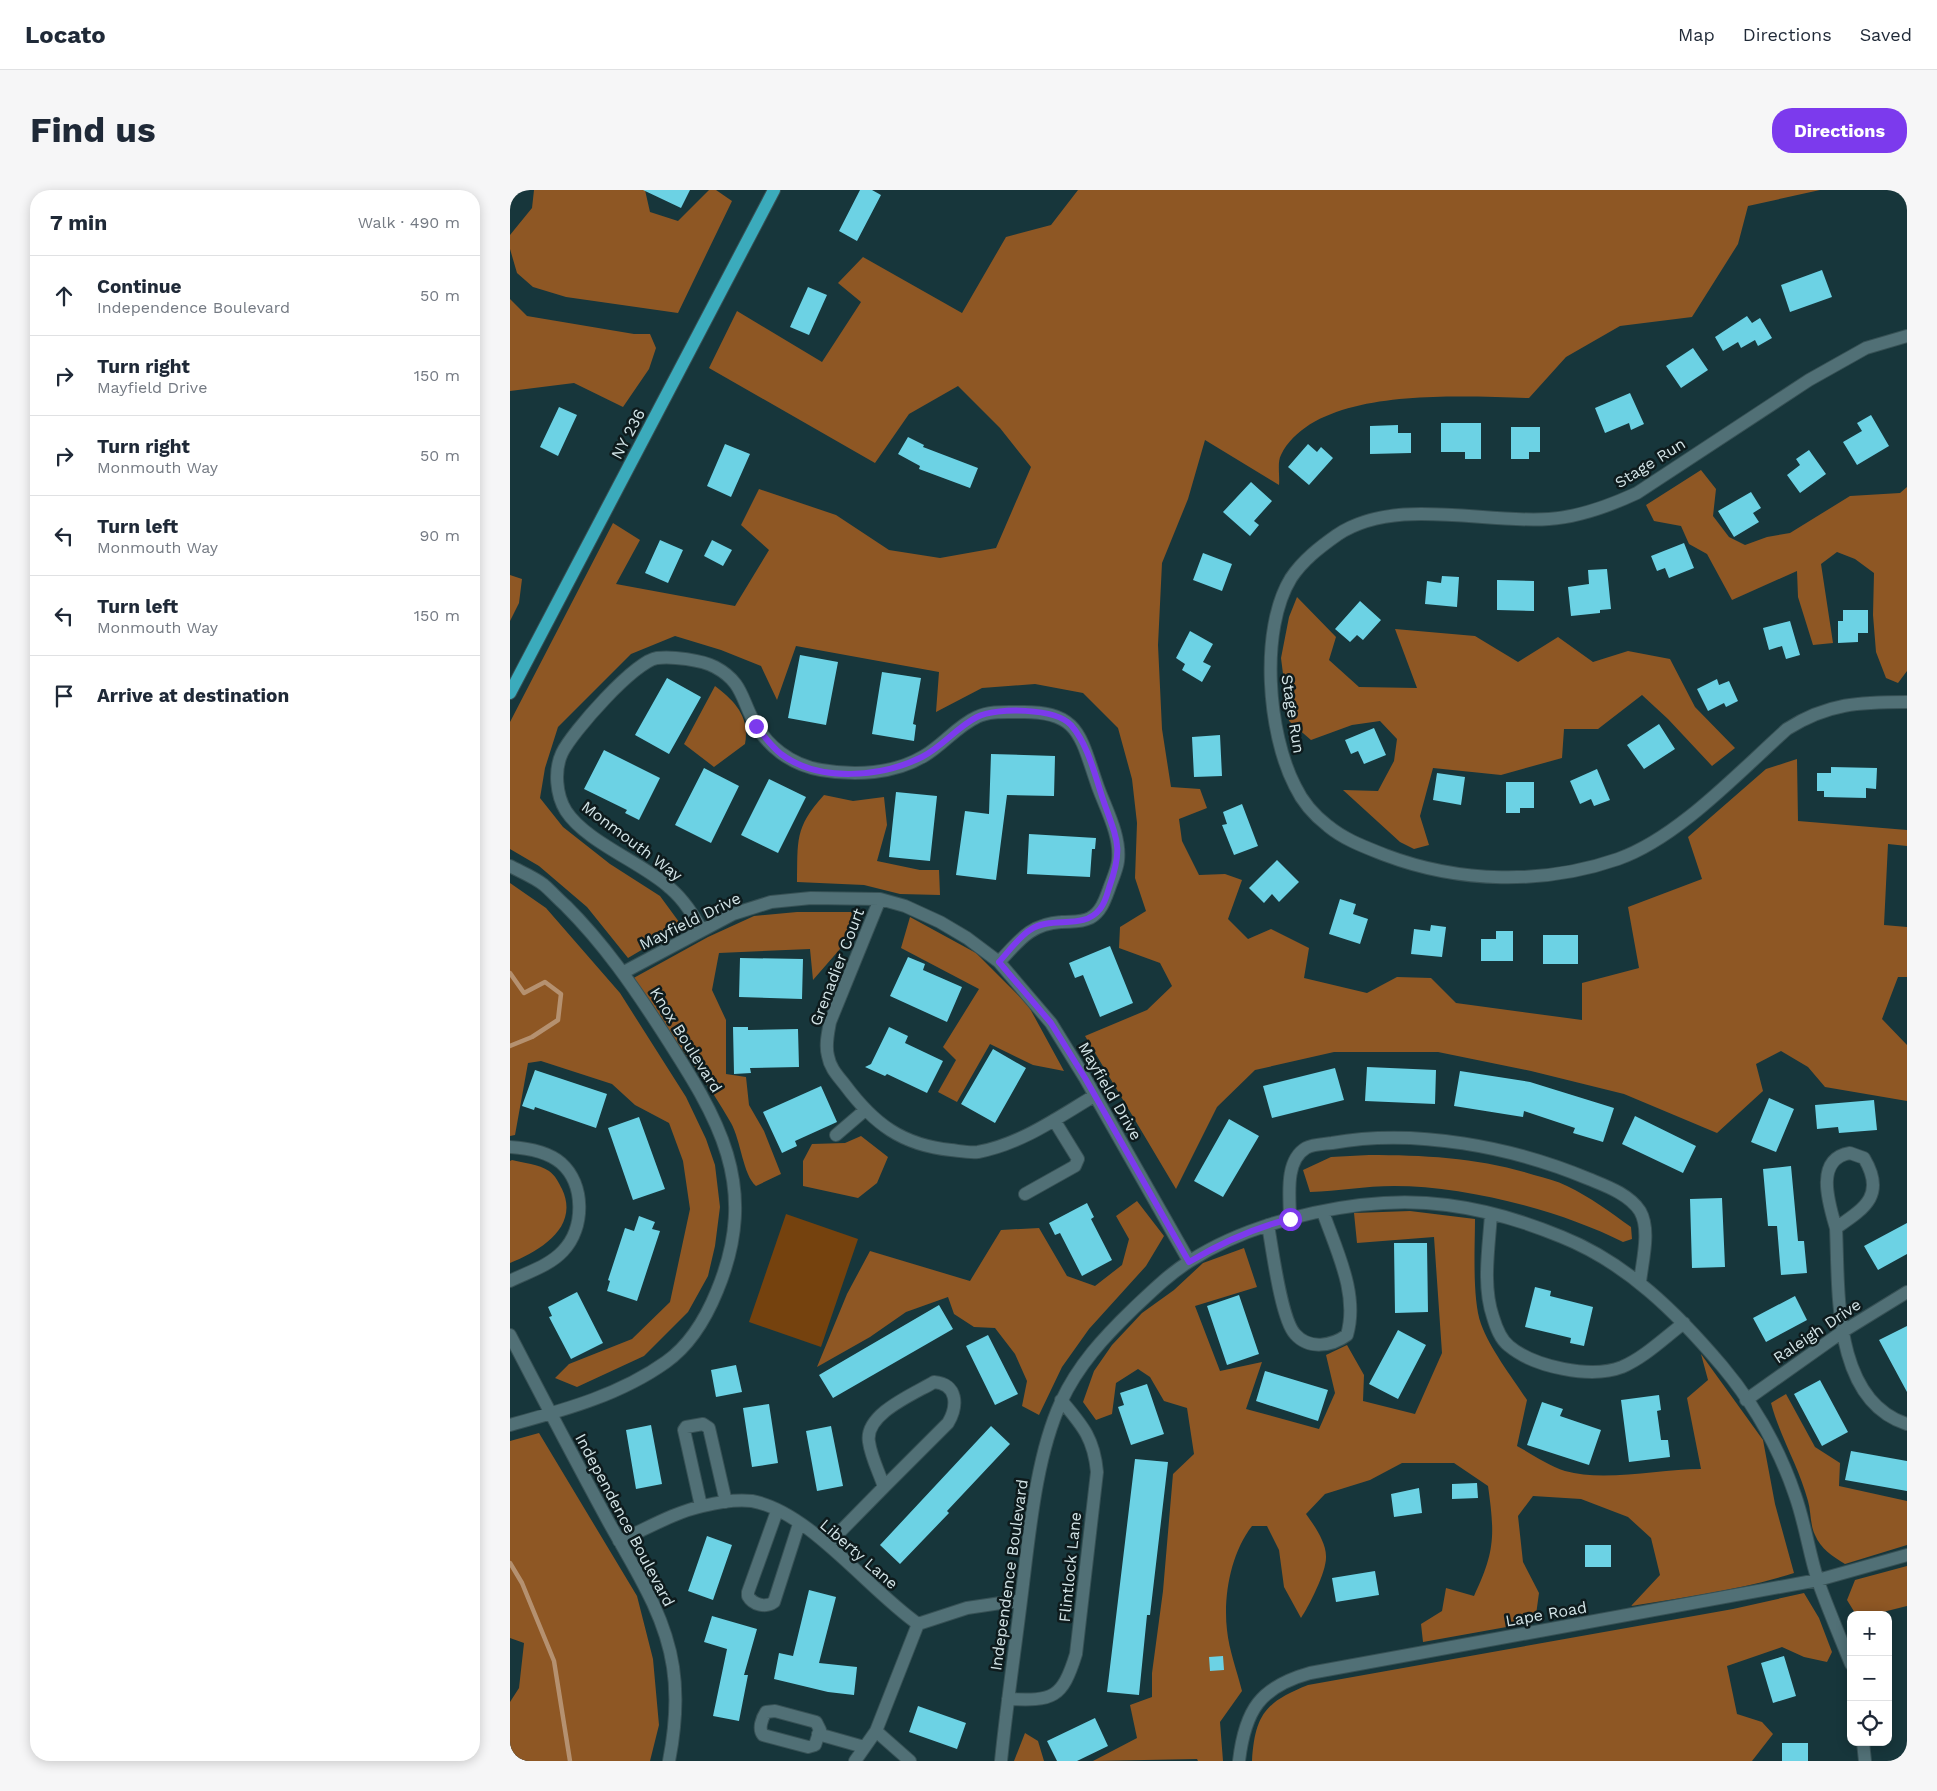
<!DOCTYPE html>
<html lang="en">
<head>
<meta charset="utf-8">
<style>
	body { margin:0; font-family:"Work Sans",sans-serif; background:#f6f6f7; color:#1f2937 }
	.controls { position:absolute; right:15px; bottom:15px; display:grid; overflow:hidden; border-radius:10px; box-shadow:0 2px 12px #0003 }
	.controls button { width:45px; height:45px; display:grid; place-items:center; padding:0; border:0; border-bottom:1px solid #e0e1e3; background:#fff; color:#1f2937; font:25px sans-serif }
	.stop { position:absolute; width:15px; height:15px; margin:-11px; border:4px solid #7c3aed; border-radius:50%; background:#fff }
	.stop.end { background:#7c3aed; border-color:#fff; box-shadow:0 1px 5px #0008 }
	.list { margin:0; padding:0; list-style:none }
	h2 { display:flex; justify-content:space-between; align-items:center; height:65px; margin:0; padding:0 20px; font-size:21px }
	h2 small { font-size:16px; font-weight:400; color:#747a83 }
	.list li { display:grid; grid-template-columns:32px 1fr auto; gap:15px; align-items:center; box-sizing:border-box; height:80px; padding:0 20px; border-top:1px solid #e0e1e3 }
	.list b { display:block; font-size:19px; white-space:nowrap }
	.list p { margin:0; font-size:16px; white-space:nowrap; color:#747a83 }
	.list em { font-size:16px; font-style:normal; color:#747a83 }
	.icon { flex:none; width:28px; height:28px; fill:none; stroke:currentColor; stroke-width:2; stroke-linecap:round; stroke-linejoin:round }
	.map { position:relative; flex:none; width:1397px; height:1571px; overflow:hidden; border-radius:20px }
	header { display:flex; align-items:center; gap:30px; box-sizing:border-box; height:70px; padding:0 25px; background:#fff; border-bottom:1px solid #e0e1e3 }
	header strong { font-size:24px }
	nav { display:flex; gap:28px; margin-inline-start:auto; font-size:18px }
	.intro { display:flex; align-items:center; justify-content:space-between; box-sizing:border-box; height:120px; padding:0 30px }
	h1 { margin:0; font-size:35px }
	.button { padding:12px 22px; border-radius:20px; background:#7c3aed; color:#fff; font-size:18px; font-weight:700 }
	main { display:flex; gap:30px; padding:0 30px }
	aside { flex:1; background:#fff; border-radius:20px; box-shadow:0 2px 12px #0003 }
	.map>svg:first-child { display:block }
	.green { fill:#75420e }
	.forest { fill:#8e5724 }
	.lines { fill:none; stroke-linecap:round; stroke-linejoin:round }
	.stream { stroke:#b59170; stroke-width:4.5 }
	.building { fill:#6cd2e4 }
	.minor-casing { stroke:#375155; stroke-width:14 }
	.major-casing { stroke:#375155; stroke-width:14 }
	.minor { stroke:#517076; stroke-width:12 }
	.major { stroke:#3babbc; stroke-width:12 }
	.route { stroke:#7c3aed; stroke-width:6 }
	.labels { text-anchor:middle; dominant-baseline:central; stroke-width:5; stroke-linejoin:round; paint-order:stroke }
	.street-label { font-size:16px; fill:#d3e4e7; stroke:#0e1b1d }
</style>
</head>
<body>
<header>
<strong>Locato</strong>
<nav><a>Map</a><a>Directions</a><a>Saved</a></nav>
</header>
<div class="intro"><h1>Find us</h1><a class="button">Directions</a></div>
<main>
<aside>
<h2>7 min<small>Walk · 490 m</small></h2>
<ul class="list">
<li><svg class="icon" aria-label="ahead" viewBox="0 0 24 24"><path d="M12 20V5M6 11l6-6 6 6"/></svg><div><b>Continue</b><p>Independence Boulevard</p></div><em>50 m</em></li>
<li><svg class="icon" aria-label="right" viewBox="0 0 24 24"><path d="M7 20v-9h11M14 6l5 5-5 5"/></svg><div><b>Turn right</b><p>Mayfield Drive</p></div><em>150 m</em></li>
<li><svg class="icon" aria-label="right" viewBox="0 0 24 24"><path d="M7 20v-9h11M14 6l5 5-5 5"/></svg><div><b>Turn right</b><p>Monmouth Way</p></div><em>50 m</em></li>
<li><svg class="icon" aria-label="left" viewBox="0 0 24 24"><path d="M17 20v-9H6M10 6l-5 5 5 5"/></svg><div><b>Turn left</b><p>Monmouth Way</p></div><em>90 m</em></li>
<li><svg class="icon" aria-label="left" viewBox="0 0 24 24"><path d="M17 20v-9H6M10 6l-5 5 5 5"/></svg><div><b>Turn left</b><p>Monmouth Way</p></div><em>150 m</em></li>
<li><svg class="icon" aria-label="arrive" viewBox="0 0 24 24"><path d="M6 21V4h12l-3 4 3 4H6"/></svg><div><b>Arrive at destination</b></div></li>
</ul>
</aside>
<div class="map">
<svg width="1397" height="1571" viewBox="0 0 1397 1571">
	<rect width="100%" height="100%" fill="#17363b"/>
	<path class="green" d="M276,1024L348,1049L311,1157L239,1132Z"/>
	<path class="forest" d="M24,0H135L140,22L168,31L199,0H206L222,11L168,123L56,107L23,97L7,83L0,59V45L22,18Z
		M568,0H1310L1238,16L1228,54L1182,127L1110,136L1056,167L1019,208C952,207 807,195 771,265C767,272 770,287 769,295L695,250L678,309L652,373L648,455L652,539L661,597L690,599L697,618L669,629L672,651L689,685L715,684L732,690L718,729L738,749L761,739L799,758L794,788L857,803L887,787L921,788L946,813L1072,830V793L1129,778L1118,717L1192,689L1178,647L1256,579L1287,569L1288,631L1397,640V656L1378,654L1374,735L1397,737V787H1388L1372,829L1397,855V911L1315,897L1298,877L1271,861L1246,874L1253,901L1207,943L1114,904L1021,881L928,862H824L745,880L707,917L666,999L575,846L637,820L662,796L650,773L609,758L610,737L636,721L625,688L627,633L622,589L608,538L573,503L525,494L472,498L426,522L429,482L286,456L267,510L251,476L211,460L165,446L121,464L48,537L35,578L30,608L53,637L100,674L150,706L172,736L118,768L77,717L29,676L0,659V532L103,333L130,350L106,394L225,416L259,360L231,335L249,299L326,325L379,360L430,368L486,358L521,277L490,238L448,196L399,224L365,273L199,178L227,121L312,172L351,112L328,93L353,67L452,123L496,47L541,35Z
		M0,109L17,126L124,144H140L146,158L139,179L113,217L64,193L0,201Z
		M1191,280L1206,299L1203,326L1219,347L1235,355L1257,347L1280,343L1340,306L1390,303L1397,297V481L1388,493L1376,488L1366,462L1363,425L1364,383L1345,369L1327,362L1311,374L1323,453L1303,455L1288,407L1287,381L1222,410L1197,364L1179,354L1171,336L1144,331L1136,315Z
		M0,385L12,389L9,413L0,431Z
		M787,407L826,447L819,470L849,497L907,498L885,439L965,446L1008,472L1048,447L1083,472L1118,461L1160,469L1185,517L1225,558L1202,576L1158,529L1132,505L1088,539H1054L1052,568L991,585L923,578L910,626L919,655L904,659L890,652L833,600L868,601L884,571L887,549L870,531L842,535L801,550L779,531L771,468L779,427Z
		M205,496C225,511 240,527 235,554L204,577L174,554Z
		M314,605L343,611L374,607L377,635L367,671L410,680H429L430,705L390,704L354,695L287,692C288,651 284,638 314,605Z
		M0,693L36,718L110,803L176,907L196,949L205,975L210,1017L205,1056L198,1086L178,1122L134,1166L67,1197L45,1188L59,1174L122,1149L160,1112L180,1019L173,971L159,933L125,915L102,894L31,871L18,873L5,945L0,946Z
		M287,722H351L330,759L303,790L300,759L209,763L202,800L216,830V884L236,887L239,915L254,941L271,984L246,996C233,985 231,951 221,933C193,883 154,837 120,790L198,747L244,726Z
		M400,727L466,763L518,815L554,881L523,875L480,854L447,912L428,902L446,870L433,857L469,799L391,758Z
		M351,946L378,967L367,993L348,1008L293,996V971L302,954L335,953Z
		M859,965C915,965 971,968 1024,985C1035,988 1047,991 1057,996C1080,1007 1100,1022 1121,1037L1122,1049L1113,1052C1050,1020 955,996 884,996C855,996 828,1001 800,1002L793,980L821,967Z
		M2,970C13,973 29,974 39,981C45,985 49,993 52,999C70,1037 30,1061 0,1073V971Z
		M627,1011L654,1046L636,1076L579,1139L552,1177L529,1225L512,1216L517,1191L505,1164L485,1138L464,1137L444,1124L438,1107L396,1122L360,1147L307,1177L337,1104L360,1061L460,1091L491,1040L529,1038L557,1086L585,1096L612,1075L619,1049L606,1026Z
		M900,1021L965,1029C965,1057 962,1109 971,1134C980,1159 1002,1187 1017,1210L1007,1256C1022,1264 1039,1276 1055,1281C1094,1292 1150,1279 1191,1279L1177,1208L1198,1190L1191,1164L1253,1250L1265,1314L1284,1383C1231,1400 1176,1407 1121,1416L1150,1385L1141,1348L1118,1327L1071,1309L1023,1306L1008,1326L1013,1372L1029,1403L1025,1432L913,1452L911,1434L932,1421L936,1398L964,1406C985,1362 985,1345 978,1296L944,1273H892L860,1290L815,1304L796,1324C804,1335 816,1352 816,1366C817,1381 799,1416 791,1428L774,1397L769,1360L757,1336H742C721,1363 713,1406 717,1440C719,1460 727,1481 732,1501L710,1532L713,1571H688L687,1569L583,1571L627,1548L620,1515L642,1507V1483L653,1401L663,1284L684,1264L677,1218L654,1211L640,1187L628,1179L606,1193L602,1224L586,1230L573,1212L584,1181L602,1155L632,1123L664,1100L693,1073L734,1058L747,1097L685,1116L710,1181L752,1172L736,1219L809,1239L825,1203L816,1165L837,1155L854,1185L853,1211L905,1224L932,1163L924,1047L847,1053L844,1023Z
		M1276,1204L1305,1257L1330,1273L1329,1296L1397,1311V1355L1335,1374C1322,1366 1311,1359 1305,1345C1300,1335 1301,1321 1298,1311C1289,1277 1270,1247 1261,1213Z
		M29,1243L127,1406L143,1469L149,1535L140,1571H0V1512L9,1498L14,1453L0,1448V1251Z
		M1397,1376V1416L1373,1422L1345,1423L1337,1410L1345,1390Z
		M1294,1403L1309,1428L1322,1462L1317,1472L1294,1467L1272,1457L1217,1476L1227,1524L1252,1532L1263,1544L1242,1571H742C745,1525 755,1512 798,1495L1223,1419Z
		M515,1543L528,1551L534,1571H504Z"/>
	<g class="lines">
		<path class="stream" d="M0,783L14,803L35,792L51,804L48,830L22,847L0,856
			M0,1373L12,1393L44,1471L60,1571"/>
	</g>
	<path class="building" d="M133,0H180L171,18Z
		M350,0H362L371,5L347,51L329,41Z
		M1312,80L1322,107L1280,122L1271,95Z
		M298,97L317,105L299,145L280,137Z
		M1237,126L1242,133L1250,128L1262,148L1248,156L1245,150L1231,158L1228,152L1213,161L1205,147Z
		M1183,158L1198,180L1171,198L1156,176Z
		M1120,203L1134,234L1121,240L1119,233L1095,243L1085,218Z
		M49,217L67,225L48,266L30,257Z
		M1361,225L1379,256L1347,275L1333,252L1352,241L1347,233Z
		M931,233H971V269H955V262H931Z
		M888,235V243H901V263L860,264V236Z
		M1001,237H1030V262H1019V269H1001Z
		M398,247L414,255L413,257L468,278L460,298L409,279L410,276L388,264Z
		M215,254L240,264L221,307L197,296Z
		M798,254L807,262L811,257L823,268L799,295L778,277Z
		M1299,260L1316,284L1290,303L1277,285L1290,275L1286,269Z
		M741,292L762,311L744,331L749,335L740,346L713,322Z
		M1241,302L1251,318L1243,323L1249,332L1224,347L1208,321Z
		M150,350L173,360L158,393L135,383Z
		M202,350L222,360L213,376L194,366Z
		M1174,353L1184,378L1159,388L1155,378L1147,381L1141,366Z
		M693,363L722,374L712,401L683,390Z
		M1097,379L1101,419L1090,420V423L1061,426L1058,397L1079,394L1078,380Z
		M932,386L949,387L947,417L915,414L917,391L931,393Z
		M987,390L1024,391V421L987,420Z
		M850,411L871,430L853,450L847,445L840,452L825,439Z
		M1333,420H1358V443H1348V452L1328,453V431H1333Z
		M1280,431L1290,465L1276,469L1272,456L1259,460L1253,438Z
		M680,441L703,454L693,472L701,476L692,492L672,480L675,474L666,468Z
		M290,465L328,472L316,535L278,528Z
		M372,482L411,488L403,534L406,535L404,551L362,544Z
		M157,488L191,507L159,564L125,545Z
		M1207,489L1209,495L1219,491L1228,511L1216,517L1214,513L1198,521L1187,499Z
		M1149,534L1165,559L1134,579L1117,555Z
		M864,538L876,565L854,574L848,561L841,564L835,550Z
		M710,545L712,586L684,587L682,547Z
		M94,560L150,588L129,630L115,623L117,620L74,599Z
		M481,564L545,566L544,606L497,605L486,690L446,685L455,621L479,624Z
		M1321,577L1367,578L1366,599L1356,598V608L1314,607V601H1307V583H1321Z
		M194,578L229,596L201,653L165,635Z
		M1087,579L1100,610L1084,616L1081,609L1070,614L1060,591Z
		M927,583L955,587L951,615L923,610Z
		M259,589L296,607L268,663L231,645Z
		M996,592H1024V618H1010V623H996Z
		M386,602L427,606L420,671L379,667Z
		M732,614L748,656L724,665L712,635L717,634L713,622Z
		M519,644L586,648L585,659H582L580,687L517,684Z
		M767,670L789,692L769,712L762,704L754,713L739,698Z
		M830,709L846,714L843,724L858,729L850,754L819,744Z
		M921,735L936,737L932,767L901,764L904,739L920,741Z
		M986,741H1003V771H971V749H986Z
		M1033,745H1068V774H1033Z
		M600,756L623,813L590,827L573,785L565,788L559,773Z
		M398,767L415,774L413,780L452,797L437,832L380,806Z
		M230,768L293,769L292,809L229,807Z
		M223,837H238V840L288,839L289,877L240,878L241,883L224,884Z
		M379,837L398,846L395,853L433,871L417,903L377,884L375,886L355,877L361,874Z
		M483,859L516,878L485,933L451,914Z
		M857,877L926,880L925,914L855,911Z
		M825,878L834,910L762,928L753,896Z
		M25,880L97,904L86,938L25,917L24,920L12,916Z
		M950,881L1020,892L1104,918L1093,952L1063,943L1065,938L1014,921L1013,927L944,916Z
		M311,896L327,932L285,951L287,956L272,963L253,922Z
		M1259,908L1284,919L1266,962L1241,952Z
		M1364,910L1367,940L1329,943L1328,937L1307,939L1305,915Z
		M1125,926L1186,956L1173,983L1112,954Z
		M129,927L155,999L123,1010L98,938Z
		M719,929L749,946L713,1007L684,991Z
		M1281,976L1288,1051H1294L1297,1083L1271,1085L1267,1036H1258L1253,979Z
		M1212,1008L1215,1077L1182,1078L1180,1009Z
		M577,1013L584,1027L581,1029L602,1070L572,1086L550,1043L545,1045L539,1033Z
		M129,1026L145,1032L142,1039L150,1041L127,1111L97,1101L100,1091L98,1090L115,1038L124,1041Z
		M1397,1033V1064L1368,1080L1354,1056Z
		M884,1053H917L918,1122L885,1123Z
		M1025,1097L1041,1101L1040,1106L1083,1117L1074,1156L1060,1153L1061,1148L1015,1137Z
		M67,1102L93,1153L61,1169L39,1127L42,1126L38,1117Z
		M729,1105L749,1164L717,1175L697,1116Z
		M1285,1106L1297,1130L1256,1152L1243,1128Z
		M429,1115L443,1139L323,1208L309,1185Z
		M1397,1136V1202L1369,1150Z
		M888,1140L916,1155L888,1209L859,1194Z
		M478,1145L508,1204L485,1215L456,1156Z
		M226,1175L232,1202L206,1207L201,1180Z
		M755,1181L818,1200L808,1231L746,1211Z
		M1310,1190L1338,1242L1312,1256L1284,1204Z
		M637,1194L654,1244L621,1255L608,1217L614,1215L610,1203Z
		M1149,1205L1151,1220L1147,1221L1151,1250H1158L1160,1267L1119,1272L1111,1210Z
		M1032,1212L1053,1219L1050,1226L1091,1240L1079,1275L1017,1255Z
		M259,1214L268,1273L242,1277L233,1218Z
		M141,1235L152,1294L126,1299L116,1240Z
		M321,1236L333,1296L307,1301L296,1241Z
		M481,1236L500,1254L437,1321L439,1323L390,1374L370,1355Z
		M1341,1261L1397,1271V1301L1335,1290Z
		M625,1269L658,1272L640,1425H637L629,1505L597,1502Z
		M967,1293L968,1308L942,1309V1294Z
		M909,1298L912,1323L884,1327L881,1304Z
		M197,1346L222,1355L203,1410L178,1401Z
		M1075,1355H1101V1377H1075Z
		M865,1381L869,1405L826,1412L822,1388Z
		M299,1400L326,1407L309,1473L347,1477L344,1505L318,1502L264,1489L269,1463L283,1466Z
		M202,1426L247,1439L234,1485H238L229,1531L203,1526L217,1459L194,1452Z
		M713,1466L714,1480L700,1481L699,1467Z
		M1274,1466L1286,1506L1263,1513L1251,1473Z
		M408,1516L456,1533L447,1559L399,1542Z
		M585,1528L598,1556L567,1571H547L537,1551Z
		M1272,1553H1298V1571H1272Z"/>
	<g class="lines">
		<defs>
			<path id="minor" d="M1397,146L1356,158L1299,190L1127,303C1099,316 1070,327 1039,329C973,334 885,306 827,345C810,357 793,370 781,388C749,440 758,544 785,596C792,611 805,626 818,636C835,650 855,657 875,665C949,693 1033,695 1108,669C1168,648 1229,582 1277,539C1318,513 1350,512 1397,512
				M0,676C11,682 24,687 34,695C41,701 48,709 56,716C94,754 123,796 152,841C208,928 251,995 207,1101C196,1128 180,1155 156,1172C110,1205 54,1220 0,1235
				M370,709L320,832C318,843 315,855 318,866C320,878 328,886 335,895C364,934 392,955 441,960C450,961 460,963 468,962C511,954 547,928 584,906
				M192,740C183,725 174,710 160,698C133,673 76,652 56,621C46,605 44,580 52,563C62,542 125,471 147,468C162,466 192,470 205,477C231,491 231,506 242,528C256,556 281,575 311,580C345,586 384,584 414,566C433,555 447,536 467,527C479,521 495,522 508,522C570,520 570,546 588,597C596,619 611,646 608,671C607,680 602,690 599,699C595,710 591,722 580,728C570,733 561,731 551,732C520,734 509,751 489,772
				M114,782L223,724L261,712L301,708L370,709L395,716L430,732L457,748L489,772L541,833L575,888L679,1071
				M326,945L354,921
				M0,957C16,958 38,962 51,973C75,994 75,1038 53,1061C39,1076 18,1082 0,1091
				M1340,963L1354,968C1376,1005 1355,1018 1326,1038C1319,1014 1304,969 1340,963Z
				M515,1004L565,976L568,969L544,930
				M981,1024C979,1057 972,1095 983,1127C986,1137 990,1149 999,1156C1024,1177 1081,1189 1112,1177C1135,1167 1154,1148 1174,1133
				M780,1029C780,1008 774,971 796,958C803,954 815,954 822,953C905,938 1003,957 1079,989C1096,996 1119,1004 1130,1021C1141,1040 1132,1072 1130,1092
				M758,1035C762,1057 771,1129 785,1144C799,1160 822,1156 837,1145C849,1104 826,1060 813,1022
				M1326,1038C1329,1100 1322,1210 1397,1234
				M0,1145C32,1207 64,1268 97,1329C123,1376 155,1423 163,1477C168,1509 165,1540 159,1571
				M424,1192C448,1194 448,1216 438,1233L374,1297C369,1282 361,1267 359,1252C354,1224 404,1204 424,1192Z
				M1236,1210L1332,1142L1397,1102
				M191,1316L174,1240L176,1237L193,1234L199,1238L216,1312
				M267,1321L238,1402V1406C243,1415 256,1418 264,1412L289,1334
				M109,1351C136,1339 165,1322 193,1316C209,1312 226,1309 242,1311C299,1321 360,1401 408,1434L457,1418L511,1410
				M318,1354L374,1297
				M498,1509C543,1511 552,1509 566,1464L587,1282C584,1248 572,1235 551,1210
				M265,1521L306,1532L310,1540L305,1555L298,1557L253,1545C248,1539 252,1528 256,1522Z
				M366,1541L400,1571
				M308,1544L354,1557
				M1353,1552L1355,1571
				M345,1571L366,1541L408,1434
				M491,1571C497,1512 506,1453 513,1394C520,1337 527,1264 551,1212C568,1175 594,1147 623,1119C641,1102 659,1084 680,1071C747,1028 858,1004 937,1015C976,1020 1016,1032 1052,1047C1117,1073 1167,1123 1212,1176C1244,1214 1269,1258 1285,1305C1295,1333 1299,1363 1308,1391C1318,1419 1330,1447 1341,1474
				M729,1571C735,1520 750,1497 800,1483L1308,1390L1397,1365"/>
			<path id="major" d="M0,503L264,0"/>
		</defs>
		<use href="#minor" class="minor-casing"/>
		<use href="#major" class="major-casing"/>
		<use href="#minor" class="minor"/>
		<use href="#major" class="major"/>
	</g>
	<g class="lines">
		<path class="route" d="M246,536C254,546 261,556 271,564C309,593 372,587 412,567C432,557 447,537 467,527C487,517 545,518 561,535C580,557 586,591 596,618C609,654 612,661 599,698C597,705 595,713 590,719C573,741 542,725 520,740C509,747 498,762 489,772L541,833L575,888L679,1072C711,1053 743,1038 780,1029"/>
	</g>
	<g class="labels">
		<g class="street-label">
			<text transform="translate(118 244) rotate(-62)">NY 236</text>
			<text transform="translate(1140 273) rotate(-32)">Stage Run</text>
			<text transform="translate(783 524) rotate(81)">Stage Run</text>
			<text transform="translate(122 651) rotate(37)">Monmouth Way</text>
			<text transform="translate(180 731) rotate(-26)">Mayfield Drive</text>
			<text transform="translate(327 777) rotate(-69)">Grenadier Court</text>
			<text transform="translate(176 850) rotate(58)">Knox Boulevard</text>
			<text transform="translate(600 901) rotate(60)">Mayfield Drive</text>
			<text transform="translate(1307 1141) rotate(-34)">Raleigh Drive</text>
			<text transform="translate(115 1330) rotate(62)">Independence Boulevard</text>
			<text transform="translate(349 1364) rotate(41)">Liberty Lane</text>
			<text transform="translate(560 1377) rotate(-84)">Flintlock Lane</text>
			<text transform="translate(499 1385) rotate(-82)">Independence Boulevard</text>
			<text transform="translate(1036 1424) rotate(-10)">Lape Road</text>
		</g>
	</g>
</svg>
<div class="controls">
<button>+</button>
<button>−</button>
<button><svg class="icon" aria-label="locate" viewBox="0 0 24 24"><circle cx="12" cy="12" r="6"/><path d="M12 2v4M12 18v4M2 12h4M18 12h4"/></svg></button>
</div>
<div class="stop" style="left:780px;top:1029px"></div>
<div class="stop end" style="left:246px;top:536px"></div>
</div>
</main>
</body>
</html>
